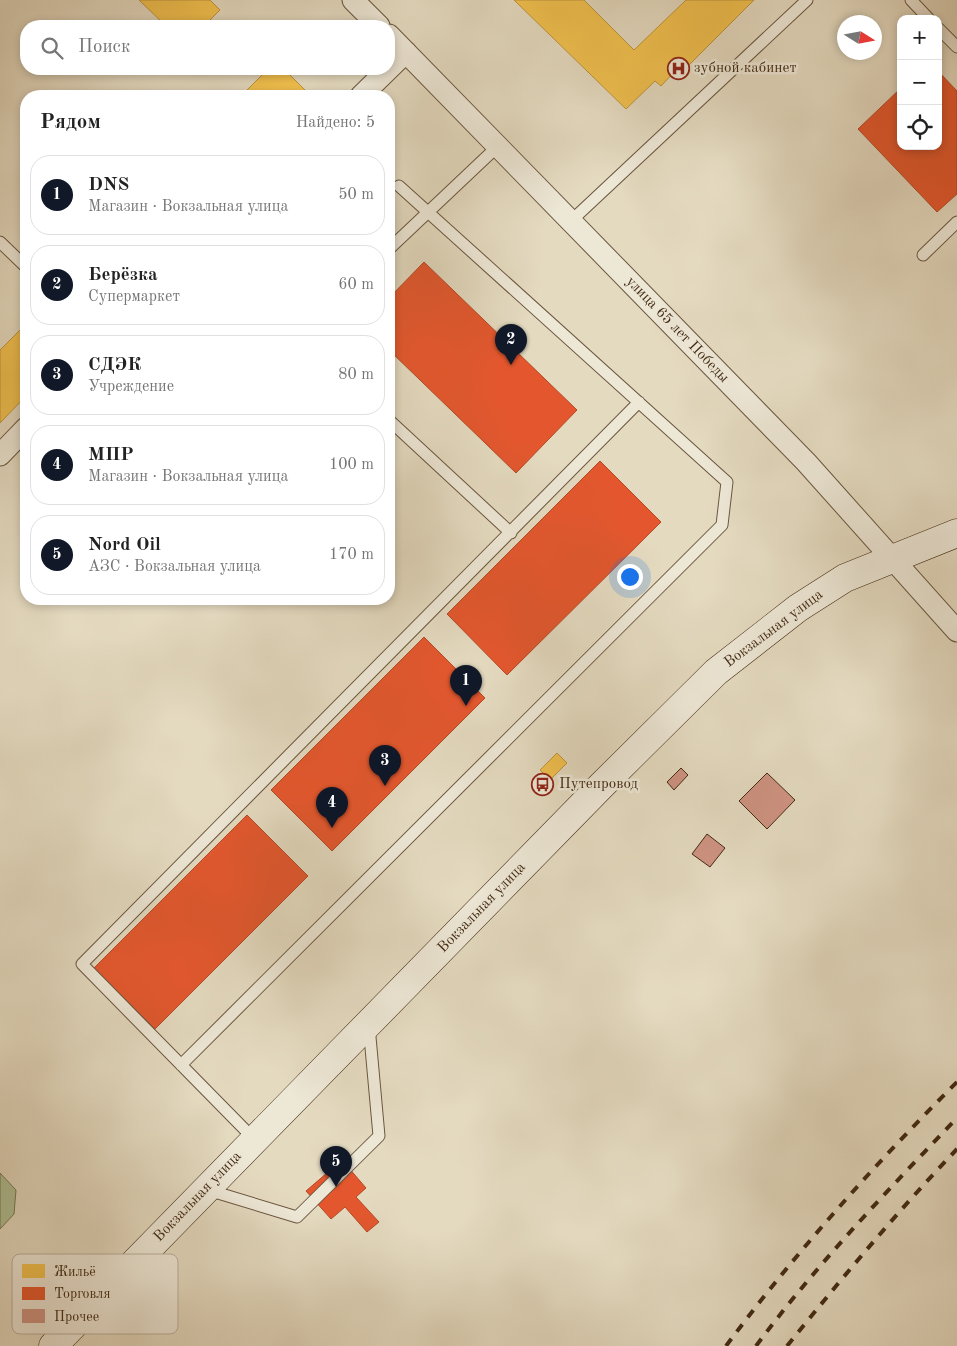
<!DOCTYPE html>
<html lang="ru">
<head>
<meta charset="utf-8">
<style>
	body { margin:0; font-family:"Old Standard TT",serif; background:#f6f6f6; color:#222 }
	.controls { position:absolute; right:15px; top:15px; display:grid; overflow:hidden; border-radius:10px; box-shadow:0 2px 8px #0003 }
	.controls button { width:45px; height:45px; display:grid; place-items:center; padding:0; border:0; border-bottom:1px solid #e0e0e0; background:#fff; color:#222; font:25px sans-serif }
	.compass { position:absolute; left:837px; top:15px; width:45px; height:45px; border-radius:50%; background:#fff; box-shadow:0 2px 8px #0003; rotate:101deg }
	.you { position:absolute; left:629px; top:576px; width:18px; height:18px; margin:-12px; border:4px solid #fff; border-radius:50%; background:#1a73e8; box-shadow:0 0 0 8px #1a73e833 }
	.badge { display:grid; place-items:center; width:32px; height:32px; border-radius:50%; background:#111827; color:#fff; font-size:16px; font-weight:700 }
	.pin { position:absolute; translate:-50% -41px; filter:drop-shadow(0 1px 2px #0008) }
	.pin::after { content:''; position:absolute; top:26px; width:18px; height:15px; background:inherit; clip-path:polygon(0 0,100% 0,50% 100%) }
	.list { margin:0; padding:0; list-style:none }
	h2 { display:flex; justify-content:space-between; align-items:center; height:65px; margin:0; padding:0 20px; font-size:21px }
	h2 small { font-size:16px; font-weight:400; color:#767676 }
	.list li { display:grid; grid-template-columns:32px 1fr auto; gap:15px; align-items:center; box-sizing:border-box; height:80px; margin:0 10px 10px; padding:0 10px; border:1px solid #e0e0e0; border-radius:20px }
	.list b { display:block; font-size:19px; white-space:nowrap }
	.list p { margin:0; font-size:16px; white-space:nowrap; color:#767676 }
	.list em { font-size:16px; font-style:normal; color:#767676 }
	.icon { flex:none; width:28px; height:28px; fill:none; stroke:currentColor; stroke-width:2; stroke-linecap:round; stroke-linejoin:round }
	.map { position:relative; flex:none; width:957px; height:1346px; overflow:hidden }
	.search { position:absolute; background:#fff; box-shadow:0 2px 8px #0003; left:20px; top:20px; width:375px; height:55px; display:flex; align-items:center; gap:12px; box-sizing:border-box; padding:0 18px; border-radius:20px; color:#767676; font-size:19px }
	.panel { position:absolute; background:#fff; box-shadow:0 2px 8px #0003; left:20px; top:90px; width:375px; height:515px; border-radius:20px }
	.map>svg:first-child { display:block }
	.green { fill:#afc196; stroke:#787654 }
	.homes { fill:#f2c14e; stroke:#bd943c }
	.shops { fill:#e4572e; stroke:#b34a26 }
	.building { fill:#ce9382; stroke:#422a13 }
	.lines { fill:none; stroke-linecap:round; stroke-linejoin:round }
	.service-casing { stroke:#6a563e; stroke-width:13 }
	.minor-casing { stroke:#6a563e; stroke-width:23 }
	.secondary-casing { stroke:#422a13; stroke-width:29 }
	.service { stroke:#ede7d6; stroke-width:11 }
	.minor { stroke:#ede7d6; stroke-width:21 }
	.secondary { stroke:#ede7d6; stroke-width:28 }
	.rail { stroke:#422a13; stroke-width:4; stroke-dasharray:9 9; stroke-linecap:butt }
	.labels { text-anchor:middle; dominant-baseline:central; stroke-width:5; stroke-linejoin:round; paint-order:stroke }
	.poi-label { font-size:15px; fill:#422a13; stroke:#ede7d6; text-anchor:start }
	.street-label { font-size:15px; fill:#422a13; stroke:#ede7d6 }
	.key { fill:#ede7d6; stroke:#baae9c; stroke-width:1 }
	.key-label { font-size:14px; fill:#422a13 }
</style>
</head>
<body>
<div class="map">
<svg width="957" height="1346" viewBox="0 0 957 1346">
	<rect width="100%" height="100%" fill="#e4dac0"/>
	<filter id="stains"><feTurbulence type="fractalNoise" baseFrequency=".004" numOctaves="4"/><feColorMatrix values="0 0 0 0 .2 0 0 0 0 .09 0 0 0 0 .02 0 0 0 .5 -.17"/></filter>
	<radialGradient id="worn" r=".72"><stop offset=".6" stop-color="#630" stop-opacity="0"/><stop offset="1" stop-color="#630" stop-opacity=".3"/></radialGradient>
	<path class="green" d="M0,1173L16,1190L14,1214L0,1229Z"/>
	<path class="homes" d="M139,0H210L220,10L204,26H166Z
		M514,0H584L634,50L686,0H754L682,72L678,68L661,86L655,81L626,109Z
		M268,69H284L311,96H241Z
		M23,327L26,331V396L0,423V350Z
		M557,753L567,763L550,780L540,770Z"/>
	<path class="shops" d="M938,71L957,91V194L937,212L858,129L901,88V146H938Z
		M424,262L577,410L516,473L389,350V298Z
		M600,461L661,522L507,675L447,614Z
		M424,637L485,698L332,851L271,790Z
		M247,815L308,876L155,1029L94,968Z
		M342,1160L366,1188L356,1197L379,1222L367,1232L345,1207L331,1219L306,1191Z"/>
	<path class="building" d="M681,768L688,775L674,790L667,782Z
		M767,773L795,800L767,829L739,801Z
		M707,834L725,848L710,867L692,854Z"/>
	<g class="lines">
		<defs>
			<path id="service" d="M911,0L929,19
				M938,28L957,47
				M571,221L807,0
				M0,242L26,267
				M389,249L498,146
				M923,255L957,222
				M389,420L511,533
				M181,1065L722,525L727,482L399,186
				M255,1140L82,964L639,402
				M208,1190L297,1217L379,1136L369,1026"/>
			<path id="minor" d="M353,0L379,26
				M389,35L806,462L957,631
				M361,96L406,52
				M0,455L26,428"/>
			<path id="secondary" d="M53,1346L602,785L716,672L798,608L845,578L957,533"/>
		</defs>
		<use href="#service" class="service-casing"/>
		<use href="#minor" class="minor-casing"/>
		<use href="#secondary" class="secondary-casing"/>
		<use href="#service" class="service"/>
		<use href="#minor" class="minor"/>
		<use href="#secondary" class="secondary"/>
		<path class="rail" d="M726,1346C796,1252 874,1165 957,1082
			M756,1346C817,1264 887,1191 957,1118
			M787,1346C842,1278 897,1212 957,1149"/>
	</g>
	<defs>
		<symbol id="hospital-ring" viewBox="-11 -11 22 22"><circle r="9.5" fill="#ede7d6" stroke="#8f2418" stroke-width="1.5"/><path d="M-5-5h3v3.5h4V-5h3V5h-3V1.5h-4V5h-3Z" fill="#8f2418"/></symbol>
		<symbol id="bus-ring" viewBox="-11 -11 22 22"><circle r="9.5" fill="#ede7d6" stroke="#8f2418" stroke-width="1.5"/><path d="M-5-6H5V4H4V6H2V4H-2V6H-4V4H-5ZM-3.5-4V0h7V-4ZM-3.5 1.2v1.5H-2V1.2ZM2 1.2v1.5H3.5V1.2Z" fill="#8f2418"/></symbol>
	</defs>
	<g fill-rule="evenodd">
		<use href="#hospital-ring" x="666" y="56" width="25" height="25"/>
		<use href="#bus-ring" x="530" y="772" width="25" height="25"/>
	</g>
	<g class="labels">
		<g class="poi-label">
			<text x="694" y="68">зубной кабинет</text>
			<text x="559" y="784">Путепровод</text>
		</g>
		<g class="street-label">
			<text transform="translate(677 330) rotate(46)">улица 65 лет Победы</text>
			<text transform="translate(774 629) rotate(-37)">Вокзальная улица</text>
			<text transform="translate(482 908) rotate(-46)">Вокзальная улица</text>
			<text transform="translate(198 1197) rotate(-46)">Вокзальная улица</text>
		</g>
	</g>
	<rect x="12" y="1254" width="166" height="80" rx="8" class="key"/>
	<rect x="22" y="1264" width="23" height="14" fill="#f2c14e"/>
	<rect x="22" y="1287" width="23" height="13" fill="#e4572e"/>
	<rect x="22" y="1309" width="23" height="14" fill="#ce9382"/>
	<g class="key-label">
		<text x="54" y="1276">Жильё</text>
		<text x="54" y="1298">Торговля</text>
		<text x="54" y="1321">Прочее</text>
	</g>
	<rect width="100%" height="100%" filter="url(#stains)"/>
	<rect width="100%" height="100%" fill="url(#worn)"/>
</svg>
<div class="controls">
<button>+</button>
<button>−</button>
<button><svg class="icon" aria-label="locate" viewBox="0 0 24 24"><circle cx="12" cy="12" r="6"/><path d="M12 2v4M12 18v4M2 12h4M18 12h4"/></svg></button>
</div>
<svg class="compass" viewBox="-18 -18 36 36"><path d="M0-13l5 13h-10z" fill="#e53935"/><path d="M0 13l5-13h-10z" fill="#767676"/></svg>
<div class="you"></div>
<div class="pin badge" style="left:466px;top:706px">1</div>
<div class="pin badge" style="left:511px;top:365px">2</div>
<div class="pin badge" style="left:385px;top:786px">3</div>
<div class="pin badge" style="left:332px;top:828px">4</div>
<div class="pin badge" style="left:336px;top:1187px">5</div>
<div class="search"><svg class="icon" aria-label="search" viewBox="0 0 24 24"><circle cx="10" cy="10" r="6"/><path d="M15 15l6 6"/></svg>Поиск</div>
<section class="panel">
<h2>Рядом<small>Найдено: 5</small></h2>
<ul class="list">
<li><span class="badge">1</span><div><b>DNS</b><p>Магазин · Вокзальная улица</p></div><em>50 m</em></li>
<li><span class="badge">2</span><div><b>Берёзка</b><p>Супермаркет</p></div><em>60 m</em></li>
<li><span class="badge">3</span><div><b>СДЭК</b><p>Учреждение</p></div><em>80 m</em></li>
<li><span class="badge">4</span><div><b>МПР</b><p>Магазин · Вокзальная улица</p></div><em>100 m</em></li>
<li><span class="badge">5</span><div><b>Nord Oil</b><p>АЗС · Вокзальная улица</p></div><em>170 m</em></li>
</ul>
</section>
</div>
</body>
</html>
